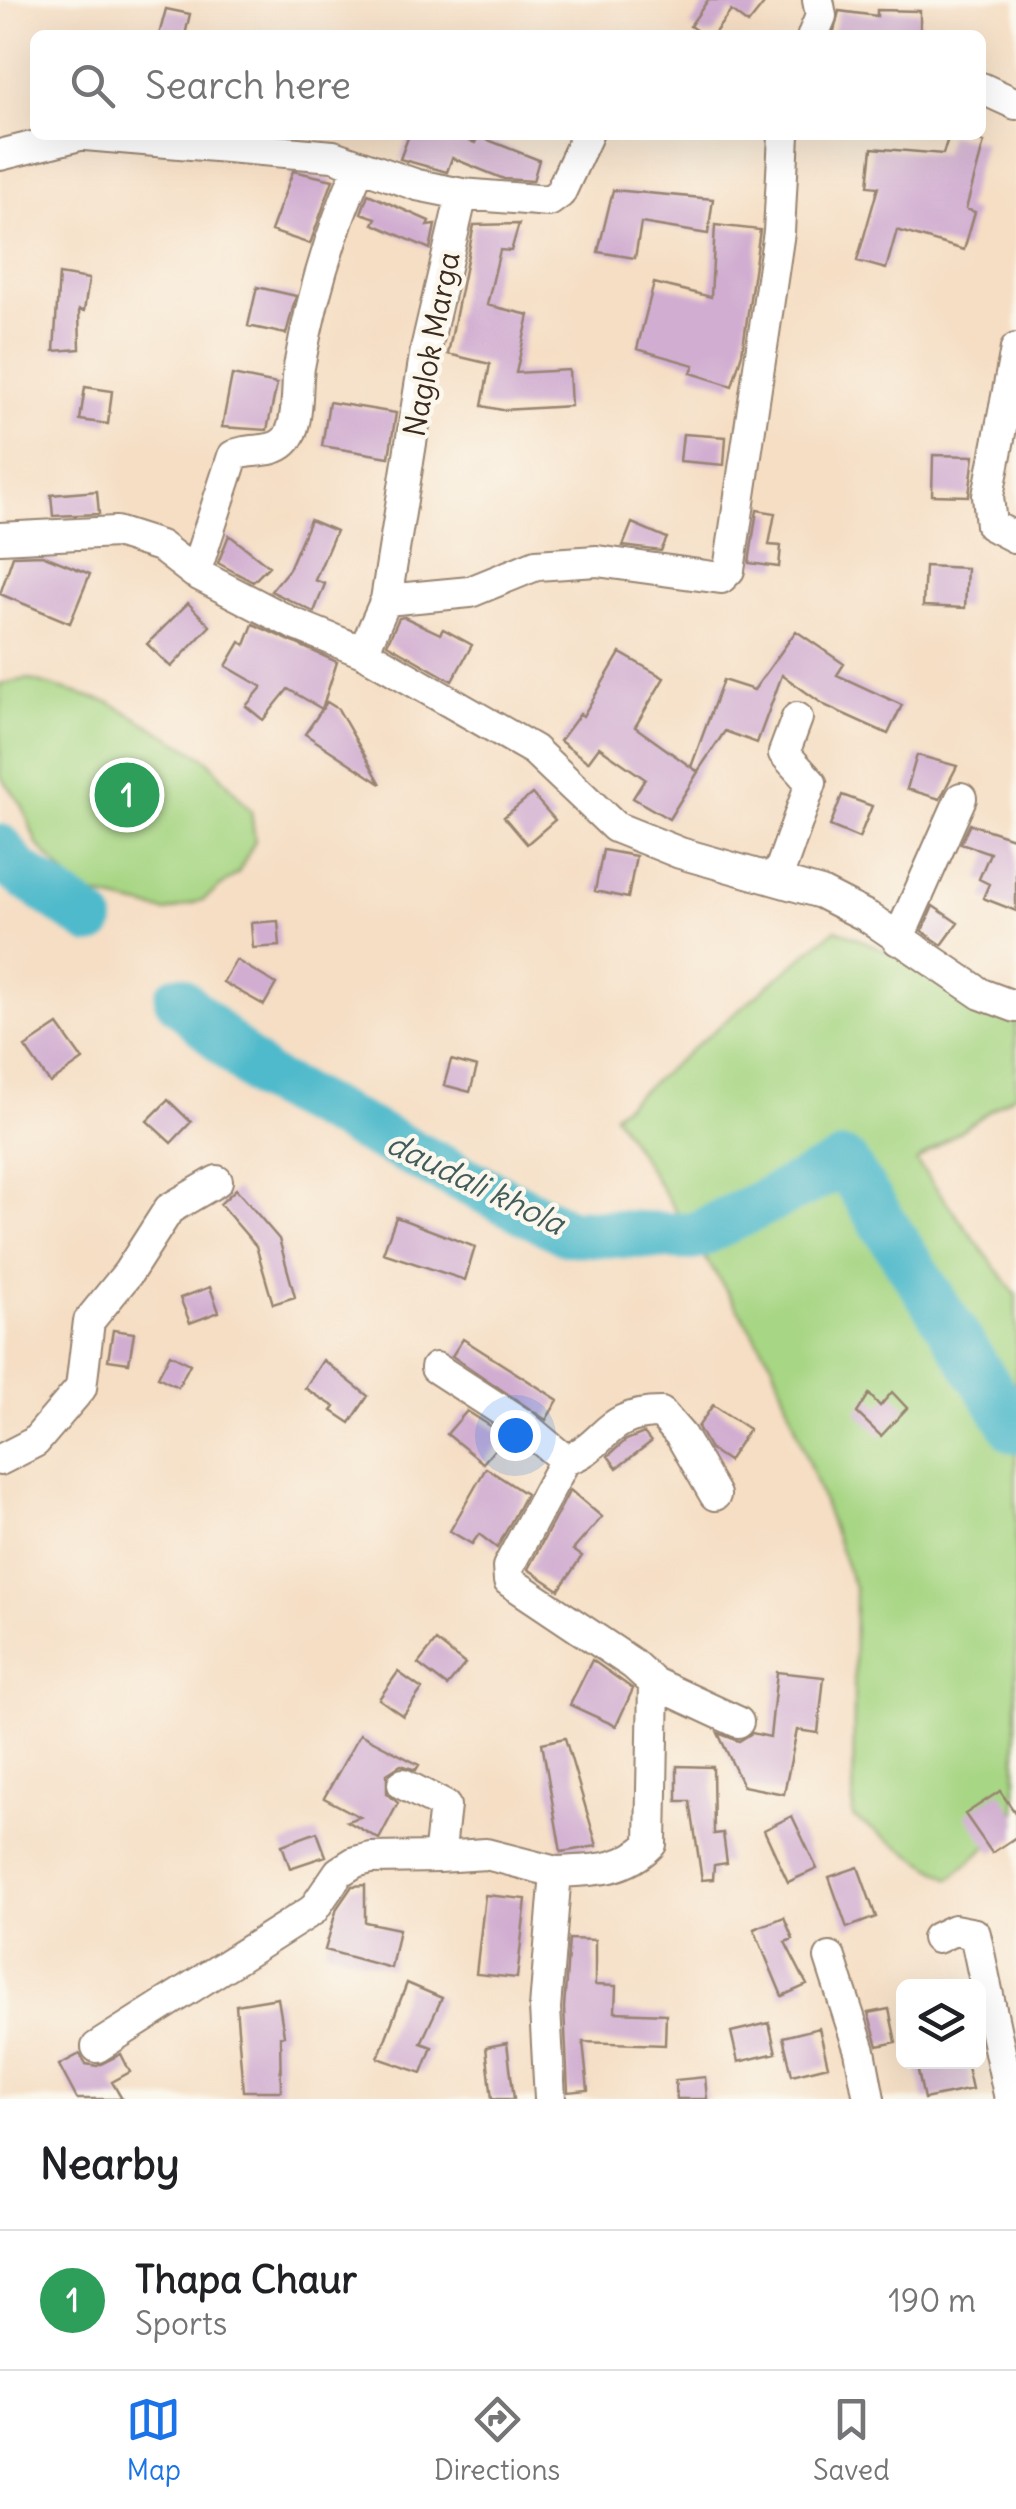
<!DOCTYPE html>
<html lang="en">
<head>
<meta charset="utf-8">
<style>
	body { margin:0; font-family:Delius,sans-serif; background:#f2f2f2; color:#202124 }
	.controls { position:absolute; right:30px; bottom:30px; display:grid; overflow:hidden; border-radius:15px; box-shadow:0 10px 40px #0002 }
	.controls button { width:90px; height:90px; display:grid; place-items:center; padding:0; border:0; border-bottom:2px solid #e0e0e0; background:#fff; color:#202124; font:50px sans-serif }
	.you { position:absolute; left:515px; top:1435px; width:35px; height:35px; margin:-25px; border:8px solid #fff; border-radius:50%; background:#1a73e8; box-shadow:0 0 0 15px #1a73e833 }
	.badge { display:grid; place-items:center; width:65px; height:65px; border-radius:50%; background:#1a73e8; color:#fff; font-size:32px; font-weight:700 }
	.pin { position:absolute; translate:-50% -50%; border:5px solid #fff; box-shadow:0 2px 10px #0006 }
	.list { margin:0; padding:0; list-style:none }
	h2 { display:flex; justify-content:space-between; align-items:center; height:130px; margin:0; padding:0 40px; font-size:42px }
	h2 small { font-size:32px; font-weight:400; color:#757577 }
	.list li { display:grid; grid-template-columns:65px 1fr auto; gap:30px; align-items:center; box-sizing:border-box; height:140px; padding:0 40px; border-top:2px solid #e0e0e0 }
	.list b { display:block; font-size:38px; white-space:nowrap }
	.list p { margin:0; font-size:32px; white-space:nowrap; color:#757577 }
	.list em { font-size:32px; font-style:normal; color:#757577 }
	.icon { flex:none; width:55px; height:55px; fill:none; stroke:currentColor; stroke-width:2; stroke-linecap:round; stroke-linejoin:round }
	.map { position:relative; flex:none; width:1016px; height:2099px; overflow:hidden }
	.search { position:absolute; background:#fff; box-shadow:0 10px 40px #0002; left:30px; right:30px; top:30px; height:110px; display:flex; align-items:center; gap:25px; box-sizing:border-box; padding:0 35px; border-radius:15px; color:#757577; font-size:38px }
	.sheet { height:270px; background:#fff }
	nav { display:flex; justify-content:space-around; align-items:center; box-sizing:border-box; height:140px; border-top:2px solid #e0e0e0; background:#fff; font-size:28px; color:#757577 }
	nav a { display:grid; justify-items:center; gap:5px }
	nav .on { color:#1a73e8 }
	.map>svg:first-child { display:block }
	.green { fill:#a7d684; stroke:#718051; stroke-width:2.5 }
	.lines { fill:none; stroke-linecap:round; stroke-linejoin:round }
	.river { stroke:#4fbacb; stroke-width:48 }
	.building { fill:#d1aed1 }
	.minor-casing { stroke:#988471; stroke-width:34 }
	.minor { stroke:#fff; stroke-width:30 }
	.labels { text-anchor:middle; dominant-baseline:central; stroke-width:9; stroke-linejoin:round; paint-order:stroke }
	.street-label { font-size:30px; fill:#3b2a1e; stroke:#fbf7ec }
	.water-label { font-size:32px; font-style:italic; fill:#425c5b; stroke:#fbf7ec }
</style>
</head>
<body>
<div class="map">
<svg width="1016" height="2099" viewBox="0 0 1016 2099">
	<rect width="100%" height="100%" fill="#fbf7ec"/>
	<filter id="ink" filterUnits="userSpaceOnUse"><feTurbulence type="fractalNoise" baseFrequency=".01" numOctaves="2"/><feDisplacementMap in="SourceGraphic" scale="20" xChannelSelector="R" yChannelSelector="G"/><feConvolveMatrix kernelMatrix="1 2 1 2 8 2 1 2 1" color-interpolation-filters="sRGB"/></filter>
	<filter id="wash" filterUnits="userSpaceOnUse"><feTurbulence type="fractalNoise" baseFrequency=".0048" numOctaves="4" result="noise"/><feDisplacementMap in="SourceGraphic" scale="40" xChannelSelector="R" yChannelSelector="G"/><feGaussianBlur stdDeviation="2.25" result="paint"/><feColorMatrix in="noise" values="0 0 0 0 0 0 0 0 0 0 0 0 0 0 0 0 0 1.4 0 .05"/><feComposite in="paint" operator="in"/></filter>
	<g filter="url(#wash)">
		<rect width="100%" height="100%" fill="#f5dec4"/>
		<path class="green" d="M27,679L111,703L207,759L251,811L255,841L238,873L203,900L167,912L93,895L69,879L37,844L22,805L0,775V684Z
			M836,929L1016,1008V1093L916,1161L1016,1295V1822L950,1879L853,1817L855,1590L773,1364L614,1114Z"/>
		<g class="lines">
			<path class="river" d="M0,848L15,869L91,921
				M178,999L264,1078L567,1232L693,1237L845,1163L1016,1430"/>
		</g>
		<g id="blocks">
			<path class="building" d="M708,0H767L748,24L731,11L713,35H703L690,26Z
				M166,9L190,14L185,35H159Z
				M877,10L920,11V35H833L839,11L877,16Z
				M409,135H454L475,143L478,136L539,160L533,181L504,179L452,158L447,172L400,159Z
				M949,135L984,142L966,209L975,212L964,250L897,230L886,269L857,261L878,187L868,186L872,148L943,154Z
				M293,171L333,180L310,244L271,231Z
				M613,190L713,199L708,234L641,223L635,258L598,252Z
				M368,194L429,221L427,226L435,225L430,249L373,224L376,218L361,213Z
				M519,224L511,251L500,250L487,305L529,315L516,373L569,370L571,406L502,410L482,406L490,364L448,354L474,225Z
				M715,225L760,230L742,353L732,386L691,373L694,365L637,349L654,283L711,297Z
				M59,274L89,279L84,311L79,310L80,349L54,351Z
				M257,287L296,296L286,334L248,326Z
				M232,375L277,384L267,430L222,427Z
				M85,387L112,391L108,424L80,420Z
				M329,402L396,413L389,457L322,446Z
				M683,434L726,437L724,465L680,461Z
				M933,455L974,456L969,496L932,495Z
				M97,491L99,514L53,516L51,495Z
				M757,510L775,513L769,545L781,546L779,567L749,563Z
				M310,520L336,531L315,580L325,584L314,612L271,591L289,569Z
				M632,523L667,538L661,551L623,546Z
				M229,535L269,566L253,582L218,563Z
				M42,555L90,574L70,623L0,594L13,556Z
				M925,566L967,568L965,608L923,606Z
				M188,603L210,626L171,667L147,644Z
				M404,617L440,634L443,629L472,645L452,681L387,644L399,618Z
				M253,624L337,662L322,709L288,689L263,720L246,706L262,687L226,666L240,642L245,645Z
				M796,631L844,664L837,675L902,705L888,734L824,705L782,675L757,743L725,731L698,771L691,767L698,772L669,819L633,798L645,779L599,747L588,762L560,741L580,714L583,716L620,653L664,678L635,727L691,767L723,680L754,690Z
				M327,702L338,709L381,784L305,734Z
				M917,755L957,766L940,799L907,789Z
				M532,794L555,820L527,844L504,817Z
				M842,795L872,806L859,838L830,826Z
				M970,824L1016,839V911L983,898L989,884L979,879L990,853L961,843Z
				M603,850L636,856L628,898L595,891Z
				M933,906L958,923L942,945L922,931Z
				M278,921L280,946L253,948L251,923Z
				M236,960L276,984L264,1005L223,982Z
				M58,1025L83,1060L50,1083L25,1047Z
				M451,1060L477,1067L470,1092L444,1085Z
				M168,1100L191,1122L171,1143L147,1121Z
				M236,1189L279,1239L295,1297L273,1304L256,1246L220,1204Z
				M396,1217L475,1247L465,1280L383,1253Z
				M210,1287L219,1312L190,1323L180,1298Z
				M113,1330L134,1333L129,1363L108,1360Z
				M463,1339L558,1400L546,1420L452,1356Z
				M170,1354L190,1364L178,1387L158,1377Z
				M323,1360L368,1396L350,1423L332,1411L335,1407L305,1388Z
				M892,1392L907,1408L881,1436L857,1413L869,1394L880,1406Z
				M713,1405L749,1429L728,1461L710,1449L698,1427Z
				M467,1411L506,1436L483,1463L447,1434Z
				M644,1433L651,1442L617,1468L608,1456L626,1440Z
				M486,1468L526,1494L497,1548L479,1534L472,1544L450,1531Z
				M570,1490L602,1517L573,1550L582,1556L559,1590L528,1569Z
				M436,1641L465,1664L447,1686L418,1664Z
				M592,1660L633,1689L616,1726L570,1705Z
				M398,1672L422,1689L403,1716L379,1699Z
				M777,1672L824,1677L818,1733L797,1730L784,1794L743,1786L718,1733L739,1741L752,1733L770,1737Z
				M360,1734L419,1765L416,1770L401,1765L387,1774V1793L398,1803L379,1839L347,1821L360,1817L324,1798Z
				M565,1738L597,1846L561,1852L542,1743Z
				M677,1766L713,1767L714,1834L723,1833L727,1863L714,1865L713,1879L702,1880L690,1801H677Z
				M1000,1791L1016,1814V1837L992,1853L965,1814Z
				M792,1816L817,1869L788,1882L764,1830Z
				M317,1832L326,1856L290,1868L282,1845Z
				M858,1867L876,1917L847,1928L829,1877Z
				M365,1885V1922L399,1929L391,1968L325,1950L337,1908L352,1886Z
				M485,1895L526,1899L517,1978L476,1974Z
				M784,1917L793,1939L785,1942L807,1985L782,1996L754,1929Z
				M569,1939L595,1940V1985L616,1986L615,2012L666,2014L665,2045L583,2042L588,2090L568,2092L564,2008Z
				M407,1983L442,1998L421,2043L432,2047L422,2073L378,2058Z
				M278,1998L284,2035L280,2036L281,2091H243L236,2005Z
				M889,2009L896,2042L878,2046L868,2013Z
				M769,2023L776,2053L738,2062L731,2032Z
				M819,2028L828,2066L792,2075L783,2037Z
				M507,2043L514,2099H492L486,2047Z
				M80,2054L86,2064L97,2066L121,2054L130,2072L112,2082L122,2099H77L59,2065Z
				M916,2062H966L972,2089L924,2099Z
				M705,2077L707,2099H677L675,2080Z"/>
		</g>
	</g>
	<g filter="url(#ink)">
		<use href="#blocks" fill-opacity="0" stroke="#988471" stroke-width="2.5"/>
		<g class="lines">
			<defs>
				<path id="minor" d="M813,35L821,16L818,0
					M981,88L1016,104
					M85,135L333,156L417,185L462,194
					M0,155L80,135
					M1016,349L988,496L991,525L1016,538
					M0,538L116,532L160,546L195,573L292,623L363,652L534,750L615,827L680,853L821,893L868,917L981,994L1016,1007
					M195,573L233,456C248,447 270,455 284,442C300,428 296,388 299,367C311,300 332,229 359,167
					M386,600L470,592L536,565L597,561L721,578L729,570L779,232L784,135
					M363,652L386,600L426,349L462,194L549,201L560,193L587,135
					M777,879L811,783L784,753L797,718
					M898,940L961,798
					M436,1368L521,1423L565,1460L508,1567L509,1581L633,1664L654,1683
					M0,1460L35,1442L81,1388L89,1321L128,1273L169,1209L217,1181
					M565,1460C607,1447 602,1413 661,1413L681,1436L715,1495
					M403,1784L445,1806L439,1857L486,1854L556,1872
					M937,1938L954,1930L975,1934L1010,2099
					M830,1958L860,2051L869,2099
					M97,2047L313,1910L339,1872L355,1862L371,1858L439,1857
					M550,2099L545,2008L556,1872C593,1870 623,1872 651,1844L654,1683L738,1722"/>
			</defs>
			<use href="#minor" class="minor-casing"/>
			<use href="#minor" class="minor"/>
		</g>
	</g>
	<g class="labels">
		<g class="street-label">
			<text transform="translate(431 344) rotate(-79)">Naglok Marga</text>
		</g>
		<g class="water-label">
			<text transform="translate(476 1183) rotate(26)">daudali khola</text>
		</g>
	</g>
</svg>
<div class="controls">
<button><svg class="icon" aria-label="layers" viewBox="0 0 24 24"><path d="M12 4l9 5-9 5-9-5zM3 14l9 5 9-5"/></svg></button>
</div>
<div class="you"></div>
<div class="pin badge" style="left:127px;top:795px;background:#2e9e5b">1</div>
<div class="search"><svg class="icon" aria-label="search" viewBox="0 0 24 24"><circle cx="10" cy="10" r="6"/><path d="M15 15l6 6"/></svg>Search here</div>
</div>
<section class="sheet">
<h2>Nearby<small></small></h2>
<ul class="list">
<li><span class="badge" style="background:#2e9e5b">1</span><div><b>Thapa Chaur</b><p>Sports</p></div><em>190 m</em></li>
</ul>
</section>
<nav>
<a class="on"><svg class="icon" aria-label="map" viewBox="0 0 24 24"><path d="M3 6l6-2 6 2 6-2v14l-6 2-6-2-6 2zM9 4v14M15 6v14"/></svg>Map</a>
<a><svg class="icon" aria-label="directions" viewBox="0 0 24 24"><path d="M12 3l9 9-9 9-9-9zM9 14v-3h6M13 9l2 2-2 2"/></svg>Directions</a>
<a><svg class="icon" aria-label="saved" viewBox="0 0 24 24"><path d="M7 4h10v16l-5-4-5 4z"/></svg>Saved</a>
</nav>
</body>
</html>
